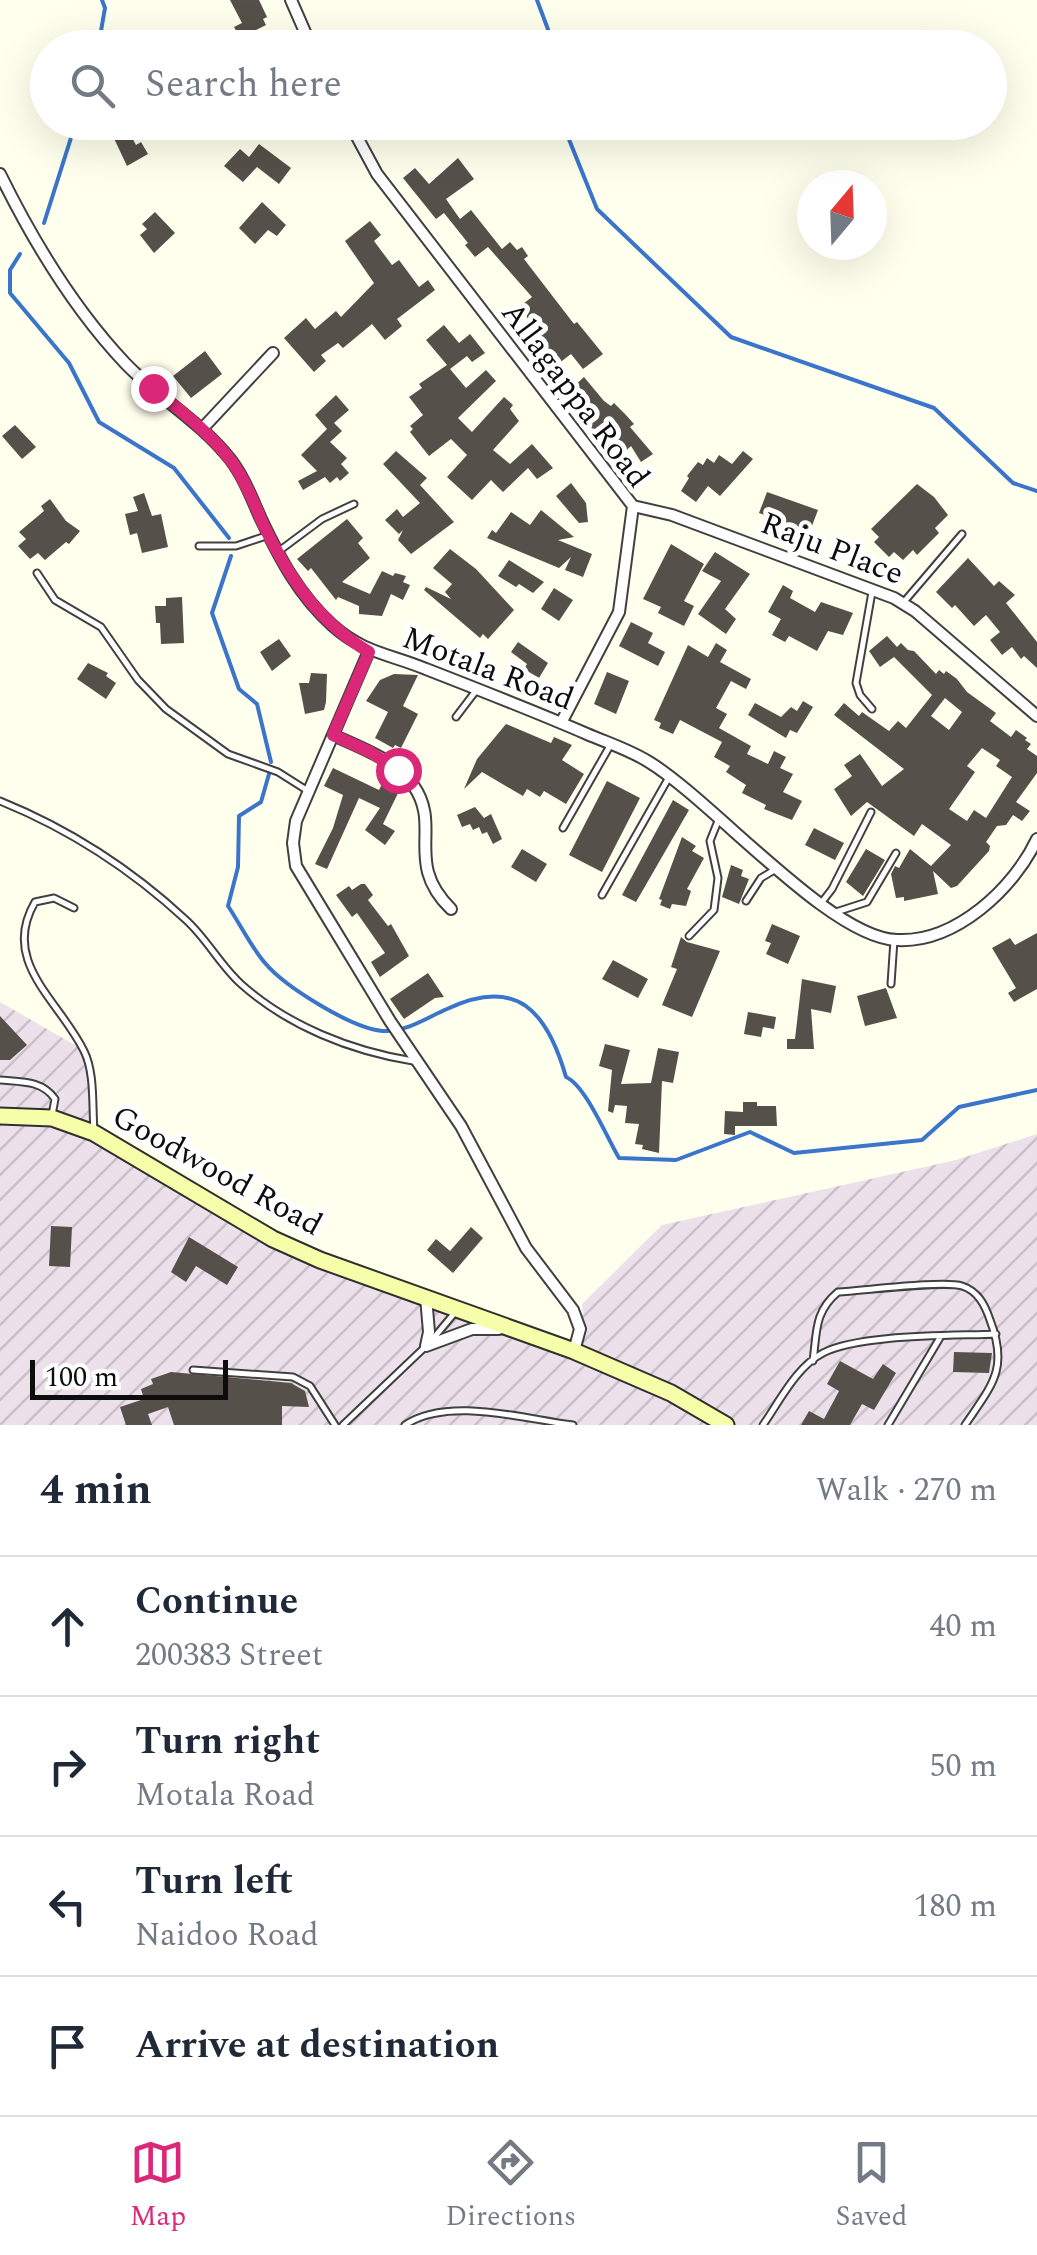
<!DOCTYPE html>
<html lang="en">
<head>
<meta charset="utf-8">
<style>
	body { margin:0; font-family:Spectral,serif; background:#f2f2f3; color:#1f2937 }
	.compass { position:absolute; left:797px; top:170px; width:90px; height:90px; border-radius:50%; background:#fff; box-shadow:0 10px 40px #0002; rotate:19deg }
	.scale { position:absolute; left:30px; bottom:25px; width:198px; box-sizing:border-box; padding-left:10px; border:5px solid #0d0d0d; border-top:0; font-size:28px; line-height:35px; white-space:nowrap; color:#0d0d0d; -webkit-text-stroke:8px #fff; paint-order:stroke }
	.stop { position:absolute; width:30px; height:30px; margin:-22px; border:8px solid #db2777; border-radius:50%; background:#fff }
	.stop.end { background:#db2777; border-color:#fff; box-shadow:0 2px 10px #0008 }
	.list { margin:0; padding:0; list-style:none }
	h2 { display:flex; justify-content:space-between; align-items:center; height:130px; margin:0; padding:0 40px; font-size:42px }
	h2 small { font-size:32px; font-weight:400; color:#747a83 }
	.list li { display:grid; grid-template-columns:65px 1fr auto; gap:30px; align-items:center; box-sizing:border-box; height:140px; padding:0 40px; border-top:2px solid #e0e1e3 }
	.list b { display:block; font-size:38px; white-space:nowrap }
	.list p { margin:0; font-size:32px; white-space:nowrap; color:#747a83 }
	.list em { font-size:32px; font-style:normal; color:#747a83 }
	.icon { flex:none; width:55px; height:55px; fill:none; stroke:currentColor; stroke-width:2; stroke-linecap:round; stroke-linejoin:round }
	.map { position:relative; flex:none; width:1037px; height:1425px; overflow:hidden }
	.search { position:absolute; background:#fff; box-shadow:0 10px 40px #0002; left:30px; right:30px; top:30px; height:110px; display:flex; align-items:center; gap:25px; box-sizing:border-box; padding:0 35px; border-radius:55px; color:#747a83; font-size:38px }
	.sheet { height:690px; background:#fff }
	nav { display:flex; justify-content:space-around; align-items:center; box-sizing:border-box; height:140px; border-top:2px solid #e0e1e3; background:#fff; font-size:28px; color:#747a83 }
	nav a { display:grid; justify-items:center; gap:5px }
	nav .on { color:#db2777 }
	.map>svg:first-child { display:block }
	.industrial { fill:url(#industrial-furrows) }
	.lines { fill:none; stroke-linecap:round; stroke-linejoin:round }
	.stream { stroke:#3b75cb; stroke-width:4 }
	.building { fill:#555049; fill-rule:evenodd }
	.lane-casing { stroke:#404040; stroke-width:9 }
	.street-casing { stroke:#404040; stroke-width:14 }
	.secondary-casing { stroke:#2f2f2f; stroke-width:19 }
	.lane { stroke:#fff; stroke-width:5 }
	.street { stroke:#fff; stroke-width:10 }
	.secondary { stroke:#f6fea9; stroke-width:15 }
	.route { stroke:#db2777; stroke-width:12 }
	.labels { text-anchor:middle; dominant-baseline:central; stroke-width:10; stroke-linejoin:round; paint-order:stroke }
	.street-label { font-size:32px; fill:#0d0d0d; stroke:#fff }
</style>
</head>
<body>
<div class="map">
<svg width="1037" height="1425" viewBox="0 0 1037 1425">
	<defs>
		<pattern id="industrial-furrows" width="10" height="10" patternUnits="userSpaceOnUse" patternTransform="scale(2.5)"><rect width="10" height="10" fill="#ece1eb"/><path d="M-1 1l2-2M0 10L10 0M9 11l2-2" fill="none" stroke="#c9c0c8"/></pattern>
	</defs>
	<rect width="100%" height="100%" fill="#ffffed"/>
	<path class="industrial" d="M0,1002L89,1053L96,1132L275,1237L576,1350L584,1332L582,1304L662,1225L956,1160L1037,1134V1425H0Z"/>
	<g class="lines">
		<path class="stream" d="M537,0L555,48
			M98,48L105,8L102,0
			M562,122L597,209L731,337L934,408L1013,483L1037,491
			M44,223L76,122
			M20,254L10,270V293L69,363L99,422L174,468L229,538
			M231,556L212,613L239,689L257,704L271,762
			M269,774L261,802L239,816L238,867L228,906C240,924 251,947 265,963C285,987 353,1029 383,1031C407,1032 426,1018 447,1009C517,976 547,1011 566,1077C586,1086 607,1138 619,1158L676,1160L750,1132L794,1153L922,1140L959,1107L1037,1090"/>
	</g>
	<path class="building" d="M230,0H259L267,17L263,19L266,25L240,38L234,27L242,23Z
		M125,125L136,145L141,142L148,154L127,166L111,132Z
		M259,144L291,168L279,184L257,167L243,182L224,166L240,149L249,157Z
		M458,158L474,179L446,199L460,219L471,210L502,249L510,242L517,250L522,247L528,256L524,259L574,324L577,322L603,354L583,369L571,354L558,364L541,341L537,344L526,331L534,326L519,307L532,297L488,247L475,257L465,245L468,243L444,213L436,219L403,178L415,168L429,184Z
		M262,202L286,225L277,236L268,230L255,244L239,228Z
		M155,212L175,233L154,253L140,235L147,229L142,224Z
		M370,221L381,235L374,241L392,265L399,260L419,287L428,280L435,290L397,319L402,326L385,340L372,324L343,348L338,343L321,355L326,361L314,372L284,338L306,318L315,329L336,311L341,317L374,283L345,241Z
		M444,325L459,343L470,334L485,353L472,362L467,356L450,369L466,388L486,370L496,381L458,418L472,432L504,397L513,405L510,409L519,421L493,450L510,464L532,444L553,468L537,479L528,468L503,492L491,480L472,500L447,477L467,455L451,439L429,456L410,432L413,429L410,426L423,415L409,397L422,388L419,384L447,365L426,340Z
		M205,351L222,374L191,398L173,376Z
		M584,377L604,401L611,406L614,403L625,414L634,424L630,427L653,454L641,462L631,446L616,460L610,453L606,457L594,441L599,437L571,403L567,406L561,398Z
		M336,395L349,410L334,423L342,431L330,442L347,458L341,464L349,473L340,481L337,477L330,483L325,477L303,490L298,481L317,471L301,455L327,429L315,415Z
		M15,425L36,447L22,459L2,436Z
		M396,451L427,478L420,485L454,522L411,554L398,540L403,530L399,534L385,520L397,509L403,517L420,503L383,464Z
		M743,451L753,459L720,496L708,486L696,502L681,491L689,478L687,476L698,462L703,465L707,458L714,463L719,455L732,464Z
		M571,483L586,503L588,522L579,523L556,496Z
		M917,484L934,497L948,515L935,528L939,533L917,555L913,550L903,560L894,552L889,557L874,542L879,537L871,529Z
		M767,492L818,510L810,531L790,524L778,526L770,517L759,513Z
		M144,493L152,516L161,514L168,547L142,553L137,533L130,535L125,514L138,511L133,497Z
		M50,499L66,521L80,531L69,544L66,542L45,560L38,553L30,559L18,546L26,539L19,532L44,511L41,506Z
		M541,510L574,537L558,540L592,554L583,577L565,570L571,557L559,568L487,538L492,530L496,533L511,512L530,525Z
		M347,519L363,538L358,543L370,558L342,582L370,594L382,571L393,576L395,573L406,576L403,582L410,585L403,600L391,594L382,616L359,614V606L338,597L336,600L311,568L308,571L297,559Z
		M671,544L704,564L684,601L694,606L684,626L658,613L661,607L643,599Z
		M450,549L476,569L514,610L488,639L483,634L480,638L424,590L426,587L451,599L445,592L452,584L433,568Z
		M715,552L750,574L725,609L736,619L726,634L698,614L721,581L702,571Z
		M968,558L994,586L999,581L1015,595L1006,603L1037,642V668L1024,656L1021,659L1012,647L1002,655L990,640L1000,632L986,615L974,626L955,605L952,608L936,592Z
		M509,560L544,582L533,593L519,584L516,587L498,576Z
		M783,585L793,591L790,598L815,612L821,602L853,613L843,635L828,631L817,651L789,636L785,642L772,635L781,619L768,612Z
		M554,588L573,600L559,621L541,609Z
		M182,597L184,643L161,644L160,623H156L155,606H166V598Z
		M631,622L653,633L648,643L665,652L658,666L619,646Z
		M887,636L897,647L901,643L908,650L914,651L936,674L939,670L944,674L946,671L957,679L967,692L996,713L990,721L1011,737L1016,730L1027,738L1025,740L1031,744L1027,749L1037,756V773L1016,802L1030,811L1022,821L1013,815L1006,825L997,826L986,842L990,846L989,851L957,886L951,888L933,871L938,894L904,901V897L896,898L891,874L895,866L899,868L910,849L931,866L951,845L922,824L914,836L867,802L851,816L834,789L852,776L844,765L860,754L882,786L904,769L834,715L844,703L859,716L862,712L889,731L898,721L906,728L932,695L894,657L880,667L869,651ZM945,698L962,712L949,730L931,716ZM982,748L1000,760L996,766L1012,777L986,818L974,810L967,821L949,809L975,772L967,766Z
		M279,639L291,656L272,671L260,652Z
		M518,642L548,663L539,678L524,669L527,664L511,652Z
		M716,643L727,650L720,662L751,679L746,689L731,681L716,708L727,714L719,728L751,746L747,754L768,764L774,751L786,757L780,768L793,774L783,792L802,801L792,820L764,809L766,805L742,793L746,785L726,772L730,766L714,757L722,742L680,720L673,734L659,728L661,723L654,720L688,645L708,657Z
		M88,663L108,673L106,676L116,683L106,699L77,679Z
		M607,672L629,681L616,714L594,704Z
		M311,673L327,674L326,702L324,710L305,714L299,683H309Z
		M394,674L418,675L403,706L418,714L401,748L395,745L393,748L375,738L388,712L366,701L380,680Z
		M803,701L813,707L797,733L790,730L786,738L748,715L755,703L781,717L791,707L797,711Z
		M506,724L551,743L554,737L572,745L562,760L584,774L566,804L544,791L540,797L527,789L523,796L482,772L464,789L477,759Z
		M333,768L379,790L384,780L401,787L383,824L395,831L385,845L365,830L380,808L359,798L327,869L315,864L333,828L343,795L324,786Z
		M607,781L640,798L602,872L569,855Z
		M673,800L689,810L636,902L622,895Z
		M475,807L484,818L491,814L502,839L493,844L487,832L482,834L479,827L473,830L470,824L462,827L457,815Z
		M814,828L844,843L835,860L805,845Z
		M682,837L696,846L692,851L704,858L687,889L691,891L686,906L672,904L670,909L660,905L662,900L659,899Z
		M522,849L547,864L536,882L511,867Z
		M866,849L885,860L863,896L846,882Z
		M731,865L743,870L741,876L749,879L739,904L722,897Z
		M361,884H365L373,895L368,900L388,926L391,924L409,956L380,977L371,962L385,953L357,913L352,917L336,895L349,886L352,890Z
		M772,924L800,936L788,964L766,954L771,943L765,941Z
		M1037,933V989L1014,1002L1008,993L1016,988L992,948L1010,938L1015,945Z
		M681,937L687,942L720,951L692,1017L662,1005L677,969L671,967Z
		M613,960L648,979L638,998L602,979Z
		M428,973L444,997L435,998L404,1019L390,999Z
		M802,979L836,986L831,1013L811,1009L814,1049H787V1039H795Z
		M886,988L897,1018L865,1026L857,996Z
		M748,1012L776,1017L774,1029L763,1027L761,1037L744,1034Z
		M0,1016L27,1045L10,1060H0Z
		M605,1044L630,1050L621,1084L651,1083L658,1048L679,1052L673,1083L662,1081L659,1153L642,1149L643,1145L635,1144L639,1124L625,1123L627,1106L615,1105L613,1113L608,1111L612,1070L599,1066Z
		M743,1102H757V1106H776L777,1126H735V1135L724,1134L725,1111L743,1112Z
		M51,1226L72,1227L70,1267L49,1266Z
		M471,1227L483,1238L453,1273L427,1250L436,1239L450,1251Z
		M189,1237L238,1267L227,1285L196,1266L186,1282L171,1272Z
		M954,1352L992,1353L989,1373L953,1372Z
		M840,1361L873,1379L883,1364L896,1373L874,1410L862,1404L850,1425H801L809,1411L824,1419L839,1391L827,1384Z
		M171,1372L291,1383L305,1391L309,1407L282,1406V1425H174L168,1407L148,1414L152,1425H126L120,1407L144,1399L141,1389L153,1384L151,1379Z"/>
	<g class="lines">
		<defs>
			<path id="lane" d="M199,546H236L269,535
				M279,551L322,519L354,504
				M37,573L55,600L101,627L138,680L166,709L228,754L278,772L308,791
				M872,592L856,683L860,695L872,709
				M903,603L962,534
				M456,717L475,692
				M0,801C69,829 131,869 186,920C207,939 220,965 241,984C288,1026 351,1051 413,1061
				M563,828L611,744
				M602,895L668,779
				M746,901L761,878L776,869
				M822,902L832,889L871,812
				M74,908L54,898L35,902C0,962 59,1000 84,1051C95,1073 92,1106 94,1130
				M836,912L867,902L896,853
				M689,936L714,910L718,878L710,841L718,821
				M891,984L894,940
				M0,1080C21,1082 42,1080 55,1099L52,1115
				M432,1340L457,1310
				M813,1361C817,1332 814,1312 838,1292C862,1291 944,1280 962,1286C978,1291 985,1305 990,1320C1009,1369 992,1385 965,1425
				M193,1370L293,1377L310,1386L335,1425
				M343,1425L424,1348
				M405,1425C448,1396 524,1419 573,1425
				M763,1425C779,1402 797,1366 823,1353C860,1334 953,1336 996,1334
				M888,1425L941,1336"/>
			<path id="street" d="M291,0L312,48
				M349,122L377,174L633,506L619,612L561,723
				M0,174C33,241 74,309 125,363C157,397 200,421 230,459C244,477 252,499 261,519C280,559 299,595 332,625C363,653 390,654 426,669C480,690 534,711 587,734C608,743 630,750 649,762C713,801 830,938 897,940C956,943 1014,888 1037,839
				M202,429L273,353
				M633,506L672,515L894,598L915,611L1037,716
				M369,651L296,821L293,843L296,866L390,1021L461,1126L526,1248L573,1310L580,1329L574,1351
				M333,735C361,748 394,759 413,785C443,827 403,862 451,909
				M426,1297L429,1332L426,1346
				M426,1346L472,1329H499"/>
			<path id="secondary" d="M0,1116L52,1118L94,1133L273,1239L320,1260L574,1351L671,1393L726,1425"/>
		</defs>
		<use href="#lane" class="lane-casing"/>
		<use href="#street" class="street-casing"/>
		<use href="#secondary" class="secondary-casing"/>
		<use href="#lane" class="lane"/>
		<use href="#street" class="street"/>
		<use href="#secondary" class="secondary"/>
	</g>
	<g class="lines">
		<path class="route" d="M153,388C181,411 210,433 232,462C245,480 254,503 263,524C288,576 318,622 369,652L333,735L370,752L398,770"/>
	</g>
	<g class="labels">
		<g class="street-label">
			<text transform="translate(575 395) rotate(53)">Allagappa Road</text>
			<text transform="translate(832 549) rotate(21)">Raju Place</text>
			<text transform="translate(488 669) rotate(21)">Motala Road</text>
			<text transform="translate(217 1171) rotate(29)">Goodwood Road</text>
		</g>
	</g>
</svg>
<svg class="compass" viewBox="-18 -18 36 36"><path d="M0-13l5 13h-10z" fill="#e53935"/><path d="M0 13l5-13h-10z" fill="#747a83"/></svg>
<div class="scale">100 m</div>
<div class="stop" style="left:398px;top:770px"></div>
<div class="stop end" style="left:153px;top:388px"></div>
<div class="search"><svg class="icon" aria-label="search" viewBox="0 0 24 24"><circle cx="10" cy="10" r="6"/><path d="M15 15l6 6"/></svg>Search here</div>
</div>
<section class="sheet">
<h2>4 min<small>Walk · 270 m</small></h2>
<ul class="list">
<li><svg class="icon" aria-label="ahead" viewBox="0 0 24 24"><path d="M12 20V5M6 11l6-6 6 6"/></svg><div><b>Continue</b><p>200383 Street</p></div><em>40 m</em></li>
<li><svg class="icon" aria-label="right" viewBox="0 0 24 24"><path d="M7 20v-9h11M14 6l5 5-5 5"/></svg><div><b>Turn right</b><p>Motala Road</p></div><em>50 m</em></li>
<li><svg class="icon" aria-label="left" viewBox="0 0 24 24"><path d="M17 20v-9H6M10 6l-5 5 5 5"/></svg><div><b>Turn left</b><p>Naidoo Road</p></div><em>180 m</em></li>
<li><svg class="icon" aria-label="arrive" viewBox="0 0 24 24"><path d="M6 21V4h12l-3 4 3 4H6"/></svg><div><b>Arrive at destination</b></div></li>
</ul>
</section>
<nav>
<a class="on"><svg class="icon" aria-label="map" viewBox="0 0 24 24"><path d="M3 6l6-2 6 2 6-2v14l-6 2-6-2-6 2zM9 4v14M15 6v14"/></svg>Map</a>
<a><svg class="icon" aria-label="directions" viewBox="0 0 24 24"><path d="M12 3l9 9-9 9-9-9zM9 14v-3h6M13 9l2 2-2 2"/></svg>Directions</a>
<a><svg class="icon" aria-label="saved" viewBox="0 0 24 24"><path d="M7 4h10v16l-5-4-5 4z"/></svg>Saved</a>
</nav>
</body>
</html>
